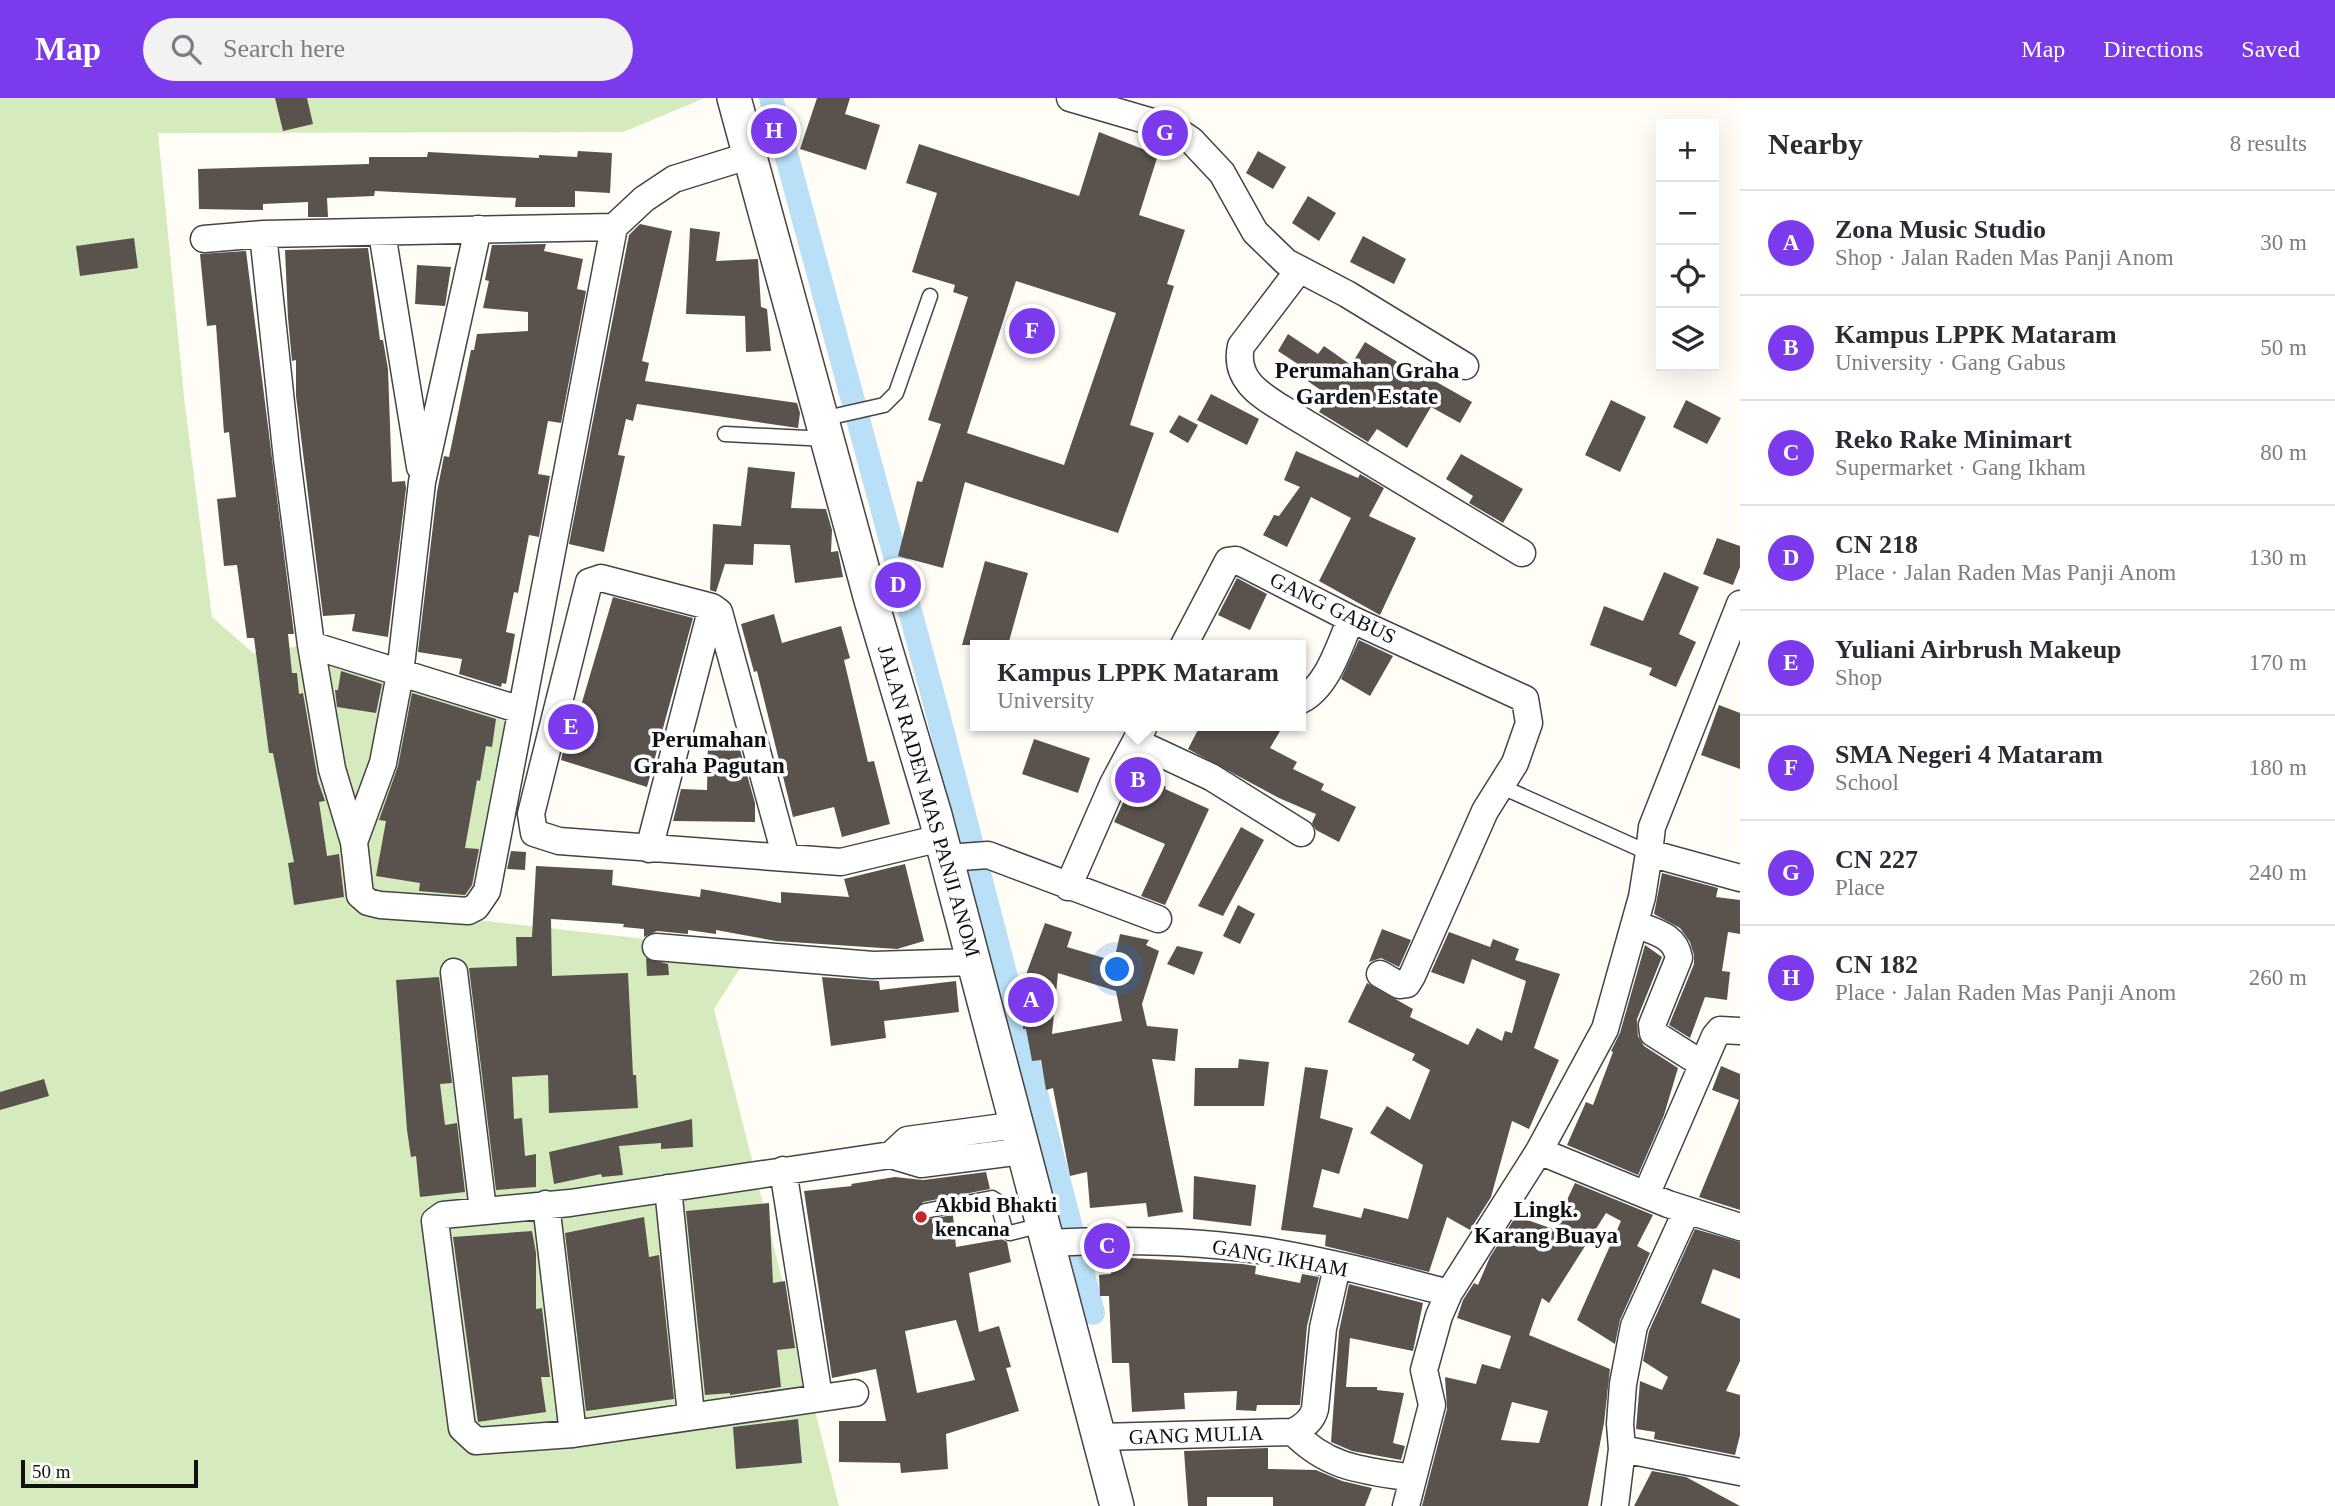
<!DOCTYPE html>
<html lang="en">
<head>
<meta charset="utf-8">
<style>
	body { margin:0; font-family:Georgia,serif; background:#f2f2f3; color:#2b2b33 }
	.controls { position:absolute; right:21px; top:21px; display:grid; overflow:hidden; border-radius:0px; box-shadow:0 7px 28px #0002 }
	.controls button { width:63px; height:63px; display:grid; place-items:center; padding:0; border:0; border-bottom:2px solid #e1e1e2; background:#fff; color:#2b2b33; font:35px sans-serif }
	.scale { position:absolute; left:21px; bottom:18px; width:177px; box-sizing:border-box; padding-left:7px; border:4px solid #111; border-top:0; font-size:19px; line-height:24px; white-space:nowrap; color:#111; -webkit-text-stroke:5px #fff; paint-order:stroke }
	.you { position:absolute; left:1118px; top:872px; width:24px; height:24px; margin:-18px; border:5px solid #fff; border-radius:50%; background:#1a73e8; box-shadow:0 0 0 10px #1a73e833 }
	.badge { display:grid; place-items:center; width:46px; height:46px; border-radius:50%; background:#7c3aed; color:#fff; font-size:23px; font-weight:700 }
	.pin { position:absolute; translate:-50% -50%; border:4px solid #fff; box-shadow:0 2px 7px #0006 }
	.popup { position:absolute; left:970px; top:542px; width:336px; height:91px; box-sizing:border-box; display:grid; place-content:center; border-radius:0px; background:#fff; filter:drop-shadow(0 2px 5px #0005); font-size:23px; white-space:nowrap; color:#7c7c81 }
	.popup b { font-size:26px; color:#2b2b33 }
	.popup::after { content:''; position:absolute; left:50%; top:100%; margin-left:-14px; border:14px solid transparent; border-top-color:#fff }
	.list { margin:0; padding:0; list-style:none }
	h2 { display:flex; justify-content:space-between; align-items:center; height:91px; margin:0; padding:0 28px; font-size:30px }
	h2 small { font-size:23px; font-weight:400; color:#7c7c81 }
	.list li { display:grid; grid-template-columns:46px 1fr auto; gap:21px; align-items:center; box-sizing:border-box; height:105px; padding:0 28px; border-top:2px solid #e1e1e2 }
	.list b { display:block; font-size:26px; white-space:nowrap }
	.list p { margin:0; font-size:23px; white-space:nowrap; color:#7c7c81 }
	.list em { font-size:23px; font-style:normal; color:#7c7c81 }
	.icon { flex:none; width:38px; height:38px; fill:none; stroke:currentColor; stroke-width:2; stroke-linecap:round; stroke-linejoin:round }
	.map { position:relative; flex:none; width:1740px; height:1408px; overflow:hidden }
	header { display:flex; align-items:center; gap:42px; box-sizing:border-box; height:98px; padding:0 35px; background:#7c3aed; color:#fff }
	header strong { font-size:33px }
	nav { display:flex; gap:38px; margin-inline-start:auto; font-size:24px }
	.search { width:490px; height:63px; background:#f2f2f3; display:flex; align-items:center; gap:18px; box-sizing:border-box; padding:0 24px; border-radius:38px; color:#7c7c81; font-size:26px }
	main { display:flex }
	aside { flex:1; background:#fff }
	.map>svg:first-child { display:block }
	.green { fill:#d5ebbd }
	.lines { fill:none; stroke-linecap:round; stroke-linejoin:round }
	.canal { stroke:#b9e0f7; stroke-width:24 }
	.building { fill:#5a524d; fill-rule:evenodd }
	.service-casing { stroke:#444; stroke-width:17 }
	.minor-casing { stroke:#444; stroke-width:29 }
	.tertiary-casing { stroke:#444; stroke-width:36 }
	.service { stroke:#fff; stroke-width:14 }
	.minor { stroke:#fff; stroke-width:26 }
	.tertiary { stroke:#fff; stroke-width:33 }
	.poi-dot { fill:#c4262e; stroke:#fff; stroke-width:2.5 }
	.labels { text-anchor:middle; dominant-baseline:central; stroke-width:7; stroke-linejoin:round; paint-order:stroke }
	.street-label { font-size:21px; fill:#111; stroke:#fff }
	.poi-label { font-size:21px; font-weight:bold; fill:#111; stroke:#fff; text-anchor:start }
	.neighbourhood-label { font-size:23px; font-weight:bold; fill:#111; stroke:#fff }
</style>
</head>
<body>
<header>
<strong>Map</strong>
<div class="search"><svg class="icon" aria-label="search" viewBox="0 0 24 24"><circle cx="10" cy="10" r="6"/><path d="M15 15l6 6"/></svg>Search here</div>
<nav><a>Map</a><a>Directions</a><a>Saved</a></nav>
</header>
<main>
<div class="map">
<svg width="1740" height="1408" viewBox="0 0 1740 1408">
	<rect width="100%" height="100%" fill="#fffdf5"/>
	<path class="green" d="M0,0H705L623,34L158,35L185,308L212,519L253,555L301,548L513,623L469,821L751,853L714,911L839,1408H0Z"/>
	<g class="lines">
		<path class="canal" d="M771,0L936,609L1093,1215"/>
	</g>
	<path class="building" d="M275,0H307L313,26L283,33Z
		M817,0H850L845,16L880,27L866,72L800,51Z
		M1099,34L1158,57L1139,117L1185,132L1167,186L1174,188L1130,327L1154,335L1118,435L965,384L943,470L898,458L917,383L922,384L941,326L928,322L968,199L953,194L955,187L912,174L937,95L906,85L919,46L1079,98ZM1016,183L1116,215L1064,367L967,335Z
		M578,53L612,55L610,95L575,93V109H515L516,100L375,93L374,98L327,100L328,119H308V104L263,106V112L199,111L198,71L369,66V59H427L428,54L539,60V57L577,59Z
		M1258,53L1286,69L1273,91L1246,75Z
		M1308,98L1336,115L1319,143L1292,125Z
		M640,126L672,133L642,263L649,265L645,283L797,305L800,315L798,330L637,306L633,323L626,321L618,357L625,358L604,454L569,446L629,137Z
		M690,130L720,134L716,163L758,161L761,209L767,211L771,253L746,254L745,218L686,216Z
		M1363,138L1406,161L1394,186L1350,164Z
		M134,140L138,170L80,178L76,148Z
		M546,146L544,153L583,161L577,191L586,193L561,325L548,323L538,376L550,378L539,439L529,437L518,495L514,494L506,534L515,536L513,548L506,586L502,585L501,589L459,576L462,561L418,554L437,394L444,358L449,359L471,252H474L477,236L528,233V214L483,210L489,183L485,182L492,147Z
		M368,150L380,242H383L388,271L392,384L405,383L406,390L388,539L352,533L355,516L323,518L296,298V262L292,263L288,220L285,152Z
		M246,153L294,536H288L292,575H297L299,596L303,595L318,683L325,703L319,704L327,758L339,756L344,799L294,807L288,765L294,764L273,655H269L254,540H247L237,467L224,468L217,401L236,399L229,334L224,335L216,227L207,228L200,156Z
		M417,167L451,169L445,208L415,206Z
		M1288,236L1318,256L1324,248L1351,267L1365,244L1412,273L1417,265L1436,277L1433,282L1472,304L1460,325L1431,309L1407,350L1377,331L1368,344L1319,314L1329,298L1302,279L1307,272L1278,253Z
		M1211,296L1259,321L1247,347L1197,322Z
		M1611,302L1646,319L1620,374L1585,357Z
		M1686,302L1721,320L1707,346L1673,329Z
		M1179,317L1198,327L1188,345L1169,334Z
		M1296,353L1358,380L1360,376L1384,390L1369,418L1416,440L1380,517L1319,483L1351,420L1311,399L1287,449L1263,437L1274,417L1279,418L1300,389L1284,382Z
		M1461,356L1523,391L1503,425L1469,405L1473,398L1446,381Z
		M748,369L795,374L791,410L826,411L832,432L831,454L838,453L843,479L795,485L790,447L754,446L753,467L725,466L716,494L710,492L713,426L741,428Z
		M1717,440L1740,448V469L1733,487L1703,476Z
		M985,463L1028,475L1008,547H962Z
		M1664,474L1699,489L1679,536L1696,544L1676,589L1649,577L1652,570L1590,547L1604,508L1643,523Z
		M1237,480L1267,496L1250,532L1218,517Z
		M613,499L693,520L647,689L561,662L572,616L578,618Z
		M774,516L782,545L841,528L850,560L844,562L868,664L874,663L890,726L842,739L834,709L793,719L757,573L754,574L741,526Z
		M1359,542L1393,558L1370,598L1341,581Z
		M341,573L382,586L376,615L337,609L335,592H338Z
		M412,595L496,621L492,649L486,648L480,683L477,682L465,750L479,751L472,787L465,797L419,793L420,785L376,778L386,723L379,722L398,668Z
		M1719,607L1740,615V671L1701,657Z
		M1200,628H1283L1270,650L1297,664L1293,671L1324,686L1321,692L1356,709L1339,744L1316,732L1312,725L1316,716L1279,700L1188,651Z
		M708,641H737L755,705V724L673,723L681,691L707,692Z
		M1034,641L1090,660L1078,695L1022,676Z
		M1142,664L1161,673L1157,684L1166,689L1165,691L1209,711L1165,807L1141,798L1165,746L1114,724Z
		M1241,729L1264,742L1223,818L1198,808Z
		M511,753L526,754L525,772L507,771Z
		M905,766L924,843L897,851L776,843L716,832V836L688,832V836L657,833L644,839V831L623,829L624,826L551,821L552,878L628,875L633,977H636L638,1010L549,1015L548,977L512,979L514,1021L522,1020L525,1058L536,1056V1089L496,1092L469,870L517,868L516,839H532L536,768L613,772L612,787L700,799L701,791L781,805V794L849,799L844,781Z
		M1662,775L1718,790L1716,799L1740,802V836L1728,834L1722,873L1730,874L1727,902L1705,899L1690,940L1669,927L1694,866V857L1690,844L1680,830L1654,816Z
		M1238,807L1255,816L1240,846L1223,838Z
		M1045,825L1072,834L1067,849L1114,863L1120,836L1149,842L1146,847L1159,853L1142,906L1147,928L1178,931L1175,963L1152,961L1183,1114L1148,1119L1146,1105L1090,1110L1087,1074L1070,1078L1053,990L1046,992L1041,962L1032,963L1026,931H1023L1027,882H1024ZM1058,875L1116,893L1122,923L1052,936Z
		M1382,831L1411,842L1399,869L1381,860L1369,864Z
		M1449,834L1490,849L1493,841L1519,851L1515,862L1560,876L1534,950L1559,962L1529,1031L1512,1023L1491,1099L1470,1132L1447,1119L1429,1174L1325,1148L1326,1137L1281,1132L1305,969L1328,972L1320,1020L1353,1030L1339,1076L1322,1071L1313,1109L1361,1120L1364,1110L1408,1121L1423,1067L1370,1035L1387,1008L1410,1022L1430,972L1412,962L1415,956L1348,924L1367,885L1413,911L1410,919L1468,947L1477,930L1502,943L1505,933L1512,935L1526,883L1472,861L1464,886L1431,874Z
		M1645,847L1662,859L1637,921L1638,938L1644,948L1678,970L1664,1017L1638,1077L1567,1047L1586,1004L1593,1007L1613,954L1611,953L1620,935Z
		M1177,848L1203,854L1194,877L1167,866Z
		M646,860L668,866L669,877L647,878Z
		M439,879L452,985L440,986L445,1027L457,1025L465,1094L420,1099L416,1058L411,1059L407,1032L396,882Z
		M822,879L879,883L880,892L956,883L959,914L884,923L886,940L831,948Z
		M1239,961L1269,964L1264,1008H1194L1195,970H1238Z
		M1721,968L1740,976V1112L1699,1099L1739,1002L1712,992Z
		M44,981L49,998L0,1012V994Z
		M692,1021L693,1049L661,1051V1045L619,1048L623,1077L602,1079L601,1076L554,1086L549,1054Z
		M986,1074L990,1091L923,1104L916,1114L923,1122L953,1117L956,1149L1002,1141L1007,1144L1011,1164L969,1175L979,1234L999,1228L1011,1269L1006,1270L1019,1313L946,1336L948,1371L901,1375L900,1365L839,1364V1323H886L876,1271L832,1280L804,1093L852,1088L851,1086L895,1079L923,1082ZM956,1222L975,1282L917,1295L905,1233Z
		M1194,1078L1256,1087L1251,1128L1193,1121Z
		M1575,1085L1653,1117L1637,1148L1650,1155L1620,1222L1615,1246L1577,1222L1621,1123L1606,1115L1549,1205L1542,1200L1529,1237L1610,1271L1604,1325L1588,1408H1422L1447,1311L1445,1279L1476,1286L1482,1266L1500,1271L1511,1238L1457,1220L1463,1202L1474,1185L1478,1187L1490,1159L1516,1118L1553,1131ZM1512,1304L1548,1313L1539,1345L1501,1342Z
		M769,1105L773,1185L785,1183L795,1250L777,1252L781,1289L730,1297V1295L705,1297L686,1113Z
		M644,1119L649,1159L659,1157L674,1301L586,1313L565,1135Z
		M1695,1131L1740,1144V1181L1713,1171L1701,1205L1740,1221V1263L1726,1293L1740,1297V1337L1735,1357L1654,1341L1655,1334L1636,1331L1640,1283L1662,1292L1668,1279L1643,1263L1649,1233Z
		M532,1133L536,1155V1211L542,1210L550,1279H541L546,1314L478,1324L453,1139Z
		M1112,1159L1242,1166L1256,1168L1255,1176L1300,1185L1302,1176L1319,1179L1307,1228L1300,1307H1257L1256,1313L1236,1312L1237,1293L1184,1295L1185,1311L1132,1314L1129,1265H1112L1109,1198H1100L1099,1177L1111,1176Z
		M1349,1186L1423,1205L1413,1253L1350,1240L1346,1289H1377V1292L1404,1295L1393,1345L1405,1348L1401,1362L1352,1353L1331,1344L1339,1233Z
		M798,1321L802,1365L736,1371L733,1329Z
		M1268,1350V1371L1316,1372L1342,1383L1372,1390L1365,1408H1273V1399H1207V1408H1188L1184,1353Z
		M1652,1373L1686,1379L1740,1408H1634Z"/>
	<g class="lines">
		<defs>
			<path id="service" d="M822,321L884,307L896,295L930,198
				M725,336L828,341
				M1500,688L1649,755
				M925,1113L992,1100L997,1103L1005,1131L1010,1135L1042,1127"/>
			<path id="minor" d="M1070,0L1173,30L1191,42L1222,75L1255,134L1286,164L1347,196L1465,268
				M382,135L420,369
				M263,136L287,361L311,547L332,671L354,744L360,797L368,804L380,807L468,813L476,809L487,793L614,129L644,101L674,81L751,57
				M204,141L263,136L614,129
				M1299,172L1241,248C1233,284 1264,299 1291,316L1522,455
				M311,547L521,612
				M1184,547L1228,463L1236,462L1351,521L1525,601L1529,625L1515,665L1485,713L1412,878L1407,886L1399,887L1380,876
				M1301,602C1328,588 1339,548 1351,521
				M1136,644L1211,679L1301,735
				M354,744L383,665L400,576L422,384L478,131
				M649,751L712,509
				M1649,755L1652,729L1740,506
				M786,760L719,514L712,509L601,480L589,484L531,716L534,735L559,743L841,764L941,740
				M947,760L988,757L1158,821
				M1068,789L1113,686L1144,628
				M1635,826C1655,834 1675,837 1679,860L1652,927L1653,935L1702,966
				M656,849L873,867L975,864
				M454,874L483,1112
				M1539,1053L1668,1106L1740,1129
				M891,1057L907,1042L1018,1027
				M783,1072L819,1299
				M668,1090L691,1317
				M1646,1097L1715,938L1720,932L1740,933
				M546,1106L573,1336
				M1047,1145C1121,1141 1198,1142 1272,1154C1331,1164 1391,1180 1449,1195
				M855,1295L573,1336L476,1343L462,1330L435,1123L443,1117L570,1105L891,1057L921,1066L1024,1053
				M1293,1334C1329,1371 1363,1372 1412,1380
				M1099,1339L1293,1334C1303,1329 1312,1323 1315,1311L1323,1230L1337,1169
				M1622,1351L1740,1374
				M1406,1408L1432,1307L1424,1272L1439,1218L1449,1195L1539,1053L1605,931L1642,799L1649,755L1740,780
				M1615,1408L1622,1351L1620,1326L1623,1286L1634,1228L1687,1112"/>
			<path id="tertiary" d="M734,0L871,502L935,717L1117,1408"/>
		</defs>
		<use href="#service" class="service-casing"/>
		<use href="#minor" class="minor-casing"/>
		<use href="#tertiary" class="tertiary-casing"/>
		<use href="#service" class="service"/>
		<use href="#minor" class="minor"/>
		<use href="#tertiary" class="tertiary"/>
	</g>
	<circle class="poi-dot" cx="921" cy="1119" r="7"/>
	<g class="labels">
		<g class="street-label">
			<text transform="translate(1333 510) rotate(26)">GANG GABUS</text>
			<text transform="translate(929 703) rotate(74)">JALAN RADEN MAS PANJI ANOM</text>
			<text transform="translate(1280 1160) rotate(10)">GANG IKHAM</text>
			<text transform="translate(1196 1337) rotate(-2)">GANG MULIA</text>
		</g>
		<g class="poi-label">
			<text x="935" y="1107">Akbid Bhakti<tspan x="935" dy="24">kencana</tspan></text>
		</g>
		<g class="neighbourhood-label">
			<text x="1367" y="272">Perumahan Graha<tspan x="1367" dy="26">Garden Estate</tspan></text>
			<text x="709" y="641">Perumahan<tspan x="709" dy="26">Graha Pagutan</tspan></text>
			<text x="1546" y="1111">Lingk.<tspan x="1546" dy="26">Karang Buaya</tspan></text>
		</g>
	</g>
</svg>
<div class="controls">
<button>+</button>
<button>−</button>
<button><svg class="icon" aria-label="locate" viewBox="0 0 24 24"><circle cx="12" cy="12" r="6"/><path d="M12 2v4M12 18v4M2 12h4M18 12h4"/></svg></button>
<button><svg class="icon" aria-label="layers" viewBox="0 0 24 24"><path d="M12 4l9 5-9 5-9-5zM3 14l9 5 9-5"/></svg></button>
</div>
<div class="scale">50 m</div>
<div class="you"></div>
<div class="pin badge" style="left:1031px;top:902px">A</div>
<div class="pin badge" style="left:1138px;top:682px">B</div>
<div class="popup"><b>Kampus LPPK Mataram</b>University</div>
<div class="pin badge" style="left:1107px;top:1148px">C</div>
<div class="pin badge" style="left:898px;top:487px">D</div>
<div class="pin badge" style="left:571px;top:629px">E</div>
<div class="pin badge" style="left:1032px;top:233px">F</div>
<div class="pin badge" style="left:1165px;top:35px">G</div>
<div class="pin badge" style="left:774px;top:33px">H</div>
</div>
<aside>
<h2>Nearby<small>8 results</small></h2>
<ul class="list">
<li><span class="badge">A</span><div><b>Zona Music Studio</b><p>Shop · Jalan Raden Mas Panji Anom</p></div><em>30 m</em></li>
<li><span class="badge">B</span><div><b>Kampus LPPK Mataram</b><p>University · Gang Gabus</p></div><em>50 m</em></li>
<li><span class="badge">C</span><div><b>Reko Rake Minimart</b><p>Supermarket · Gang Ikham</p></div><em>80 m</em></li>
<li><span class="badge">D</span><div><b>CN 218</b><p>Place · Jalan Raden Mas Panji Anom</p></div><em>130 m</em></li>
<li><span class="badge">E</span><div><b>Yuliani Airbrush Makeup</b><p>Shop</p></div><em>170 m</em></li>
<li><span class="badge">F</span><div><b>SMA Negeri 4 Mataram</b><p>School</p></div><em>180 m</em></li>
<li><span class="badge">G</span><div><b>CN 227</b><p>Place</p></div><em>240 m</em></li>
<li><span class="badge">H</span><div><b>CN 182</b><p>Place · Jalan Raden Mas Panji Anom</p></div><em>260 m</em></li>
</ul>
</aside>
</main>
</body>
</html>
